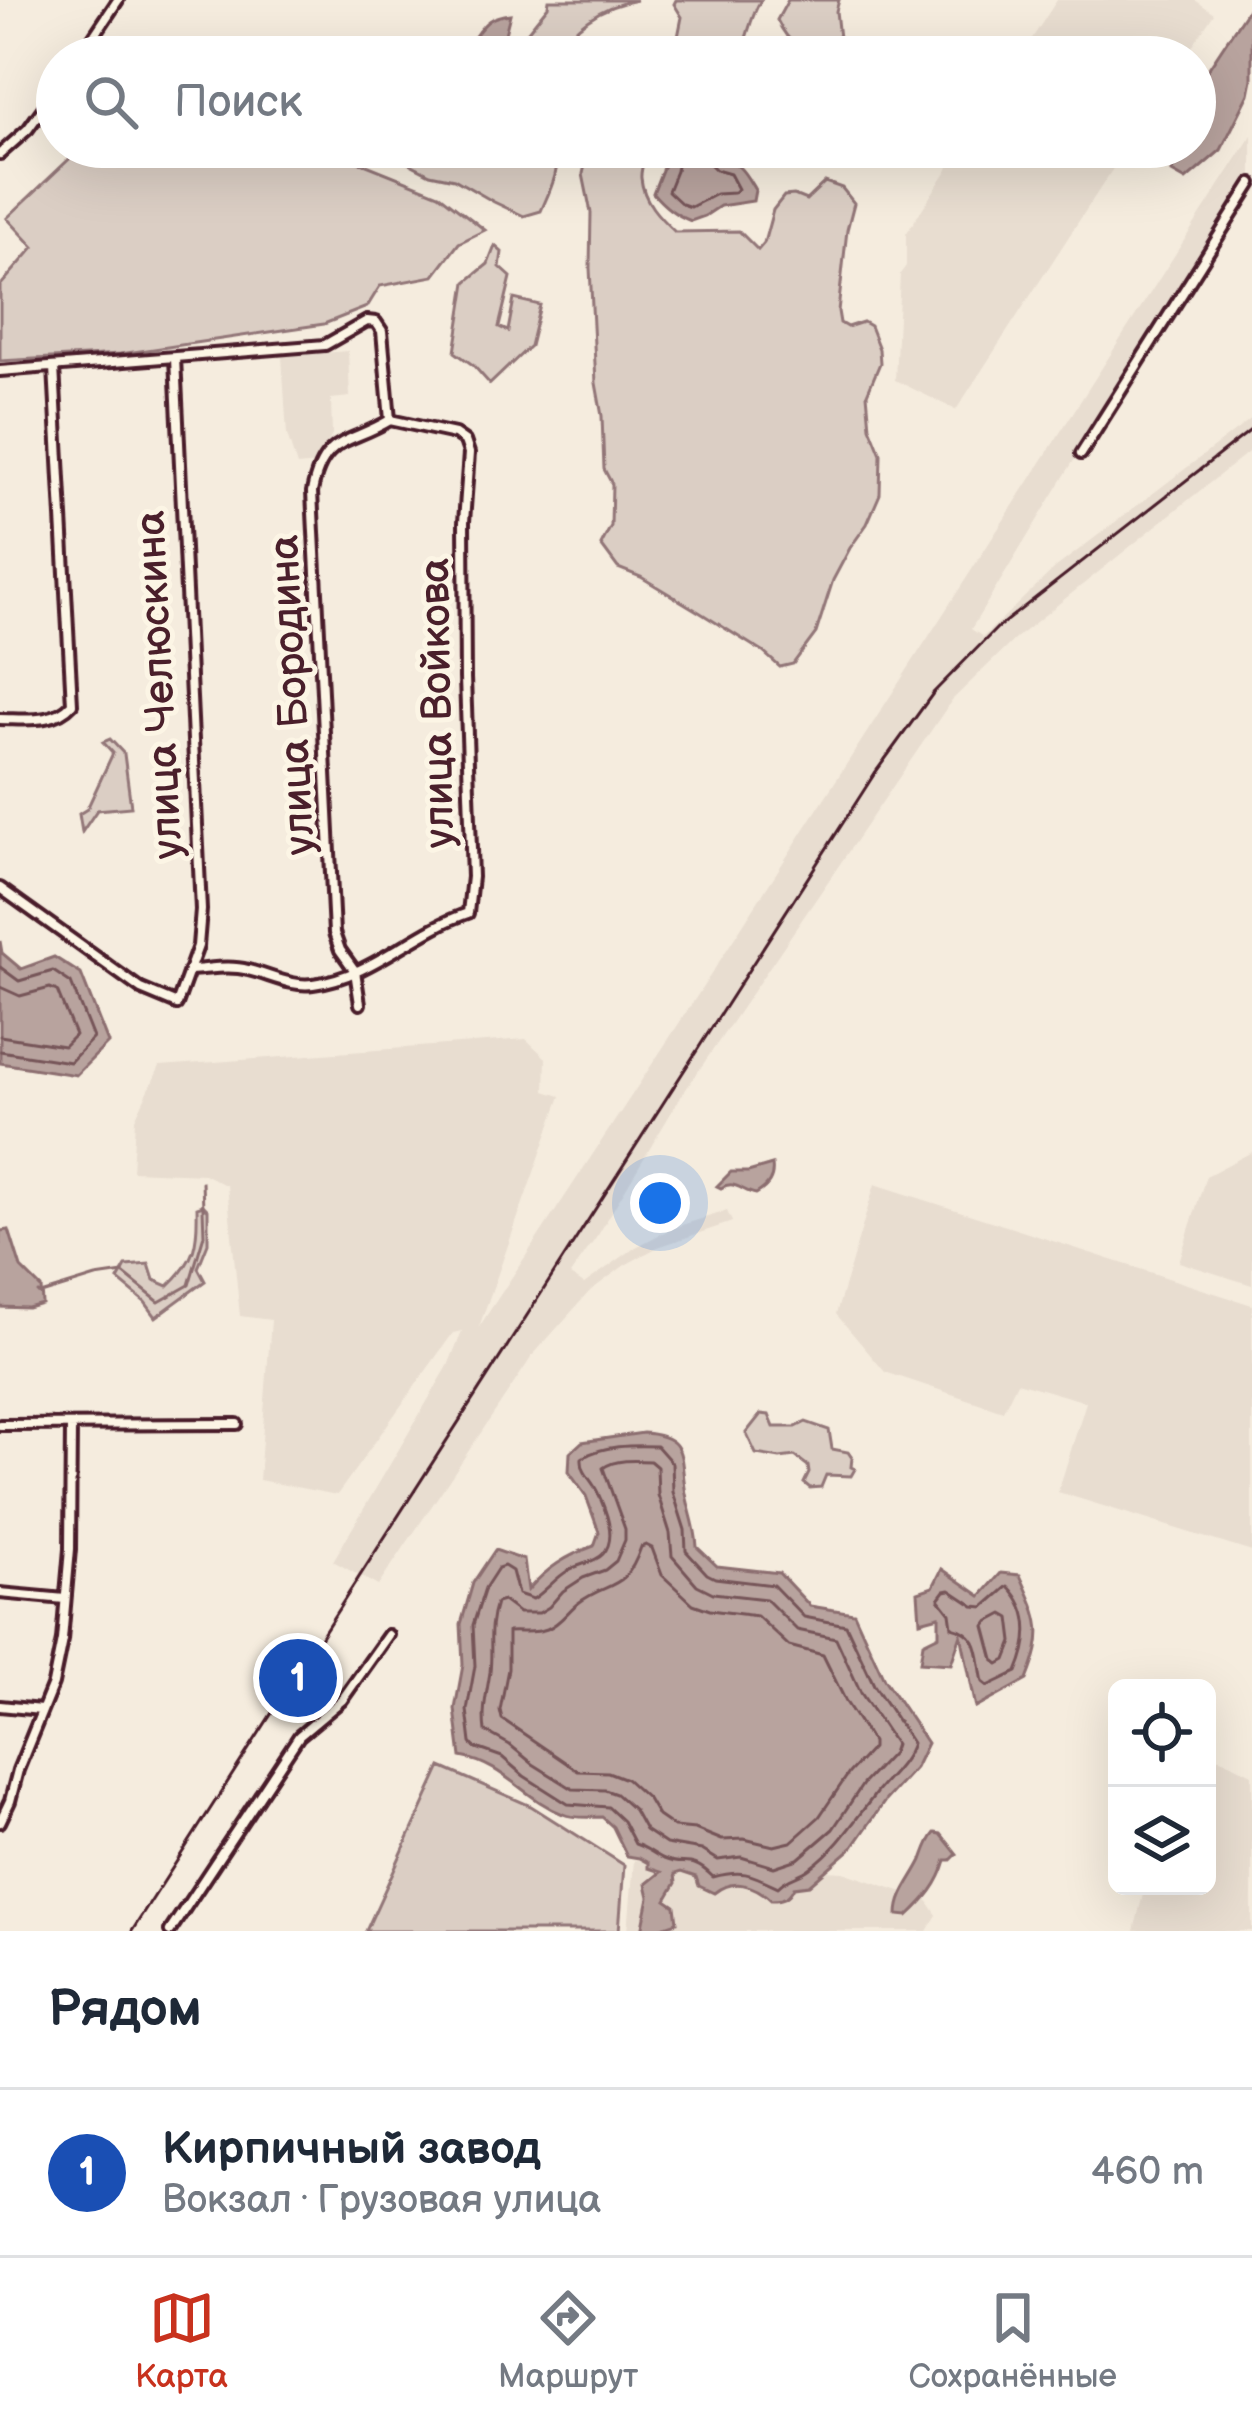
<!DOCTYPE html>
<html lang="ru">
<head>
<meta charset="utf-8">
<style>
	body { margin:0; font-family:"Balsamiq Sans",sans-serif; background:#f2f2f3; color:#1f2937 }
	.controls { position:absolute; right:36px; bottom:36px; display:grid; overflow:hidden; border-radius:18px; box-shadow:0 12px 48px #0002 }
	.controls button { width:108px; height:108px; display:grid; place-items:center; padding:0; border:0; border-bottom:3px solid #e0e1e3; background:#fff; color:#1f2937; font:60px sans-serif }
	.you { position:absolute; left:660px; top:1203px; width:42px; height:42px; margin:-30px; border:9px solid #fff; border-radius:50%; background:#1a73e8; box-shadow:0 0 0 18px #1a73e833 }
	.badge { display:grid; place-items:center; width:78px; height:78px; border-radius:50%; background:#c8321e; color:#fff; font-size:39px; font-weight:700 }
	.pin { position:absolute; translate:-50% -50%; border:6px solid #fff; box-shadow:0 3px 12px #0006 }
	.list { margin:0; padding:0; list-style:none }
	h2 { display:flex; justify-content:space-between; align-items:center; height:156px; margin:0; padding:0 48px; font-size:51px }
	h2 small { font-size:39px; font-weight:400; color:#747a83 }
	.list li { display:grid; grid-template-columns:78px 1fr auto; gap:36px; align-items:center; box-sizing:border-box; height:168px; padding:0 48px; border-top:3px solid #e0e1e3 }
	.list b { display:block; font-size:45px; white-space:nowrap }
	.list p { margin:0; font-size:39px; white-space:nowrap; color:#747a83 }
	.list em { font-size:39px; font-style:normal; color:#747a83 }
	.icon { flex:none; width:66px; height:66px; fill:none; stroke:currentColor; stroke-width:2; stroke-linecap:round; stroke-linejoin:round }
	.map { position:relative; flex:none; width:1252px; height:1931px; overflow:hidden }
	.search { position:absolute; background:#fff; box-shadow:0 12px 48px #0002; left:36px; right:36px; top:36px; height:132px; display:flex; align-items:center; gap:30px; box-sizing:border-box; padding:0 42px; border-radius:66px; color:#747a83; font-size:45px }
	.sheet { height:324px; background:#fff }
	nav { display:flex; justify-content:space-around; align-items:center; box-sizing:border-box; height:168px; border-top:3px solid #e0e1e3; background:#fff; font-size:33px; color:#747a83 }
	nav a { display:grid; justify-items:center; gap:6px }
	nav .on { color:#c8321e }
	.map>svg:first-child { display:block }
	.built { fill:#e8ddd0 }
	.green { fill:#dbcec4; stroke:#927678; stroke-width:3 }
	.water { fill:#b8a39e; stroke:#8c6e70; stroke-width:3 }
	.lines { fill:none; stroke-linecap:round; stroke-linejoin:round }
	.shore { stroke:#765459; stroke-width:3 }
	.stream { stroke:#8c6e70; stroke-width:3 }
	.street-casing { stroke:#4a1f2b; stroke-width:16 }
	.street { stroke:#fcf5e5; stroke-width:8 }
	.rail { stroke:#4a1f2b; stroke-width:3 }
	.labels { text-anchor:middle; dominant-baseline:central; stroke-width:10; stroke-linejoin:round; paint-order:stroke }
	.street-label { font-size:42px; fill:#4a1f2b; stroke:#fcf5e5 }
</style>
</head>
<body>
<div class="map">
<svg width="1252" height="1931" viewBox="0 0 1252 1931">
	<rect width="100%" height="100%" fill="#f5ecde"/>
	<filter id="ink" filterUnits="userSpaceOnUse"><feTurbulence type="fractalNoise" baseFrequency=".00833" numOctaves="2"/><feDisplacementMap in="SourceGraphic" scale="24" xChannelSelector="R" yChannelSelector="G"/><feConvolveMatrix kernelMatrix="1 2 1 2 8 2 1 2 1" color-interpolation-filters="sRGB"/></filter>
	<g filter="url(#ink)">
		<path class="built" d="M1057,0H1195L1214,13L1185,57H1020Z
			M1252,135V179L1140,352L971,629L983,637L1055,568L1252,418V449L1016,638L952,700L680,1098L598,1235L570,1275L584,1284L636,1247L672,1228L727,1211L732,1222L658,1247L625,1265L590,1291L533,1355L378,1586L333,1561L448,1366L462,1331L453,1333L337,1495L259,1480L271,1320L240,1316L227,1186L204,1174L132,1171L135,1119L160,1066L526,1039L546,1058L545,1091L561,1096L479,1327L697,996Z
			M962,147H1127L956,410L895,380L900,274L906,266V234Z
			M348,351L350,397L331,399L332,435L317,464L297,466L287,435L282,356Z
			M1252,1152V1285L1179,1262L1206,1176Z
			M875,1184L1252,1305V1552L1058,1492L1086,1402L1017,1382L1003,1411L885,1372L836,1314Z
			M1207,1752L1252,1774V1931H1134L1145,1886H1207Z
			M634,1860L843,1872L927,1900L937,1915L927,1931H628Z"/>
		<path class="green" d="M549,0H637C598,6 574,27 550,57H525L523,37L548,6Z
			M676,0H761C750,17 748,38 739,57L692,51L677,42L682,17L674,4Z
			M788,0H839L836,11L839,38L826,56C800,52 789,44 777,20Z
			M82,147H322L439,194L485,230L459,243L434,276L380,286L367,307L324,324L120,354L0,361V286L34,247L7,218Z
			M378,147H556C561,170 550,190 541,211L524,216L494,202L454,179L430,174Z
			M589,147H647C646,157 640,168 641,178C643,201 659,217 675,232L739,231L758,250L764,243L773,210L784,196L794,195L806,200L825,182L842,188L854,203L847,230L838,311L840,323L847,327L863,322L870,326L879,349L880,363L867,394L870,427L881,454L880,494L867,524L850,548L833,580L816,633L793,664L780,667L763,652L699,612L641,577L618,568L601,545L611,526L612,484L604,469L602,416L596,383L590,268L591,213L583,174Z
			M495,246L502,252L500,267L511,277L499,327L508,331L514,299L540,305L530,346L490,384L473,365L455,352L466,282L488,264Z
			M110,739L124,754L131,807L97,810L82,832L79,814L87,809L113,753L103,742Z
			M203,1205L208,1210V1243L198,1268L205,1281L156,1317L145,1302L118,1280L126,1266L149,1264L154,1280L168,1286C196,1260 198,1243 197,1207Z
			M761,1414L769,1415L774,1427H796L806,1422L829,1430L832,1449L848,1452L852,1458L851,1467L855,1469L851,1476L826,1475L821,1487L810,1488L804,1483L809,1473L808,1466L795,1456L780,1458L756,1454L746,1433Z
			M441,1767L531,1806L624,1865L619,1931H366Z"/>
		<path class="water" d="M1252,3V79L1249,94L1221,150L1186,180L1172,172L1180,147H1195V103L1205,74Z
			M510,14L502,46L487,45L475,36C485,22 491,16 510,14Z
			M671,147H722L719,158C741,163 744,172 755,190L753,201L720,206L705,216L691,221C674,214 664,206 653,193Z
			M0,941L2,953L21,969L54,957L81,974L108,1043L76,1075L0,1063Z
			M772,1165C774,1179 768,1187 756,1194C742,1192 735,1179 721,1188L717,1186L731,1172H748Z
			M9,1230L21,1268L41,1288L42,1304L28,1308L0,1307V1231Z
			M643,1433C686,1436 680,1454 685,1488C688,1509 696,1526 697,1547L717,1566L779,1573L810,1606L854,1613L884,1679L927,1743L915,1768L885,1801L853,1847L809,1885L794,1887C789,1898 783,1900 771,1900C754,1884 733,1878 714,1893L699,1886L696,1877L681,1872L675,1874L676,1883L666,1900L675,1906L677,1922L651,1931H642L649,1897L646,1884L661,1872L648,1868V1863L639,1858L627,1856L613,1827L602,1817C590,1817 574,1819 563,1814C524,1799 504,1764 461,1757L455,1709L463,1665L461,1624L473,1583L495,1550L524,1560L528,1590C547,1568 566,1556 594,1546L599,1532L586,1496L569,1472L570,1453L582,1442Z
			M942,1569L981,1596L1001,1573L1020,1575C1041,1621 1046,1632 1027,1680L976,1708L961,1634L951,1664L920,1662L923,1643L939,1635V1616L920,1621L918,1592L933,1587Z
			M935,1833L941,1834L957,1854L951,1860H946C939,1885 926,1899 908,1916L898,1915C898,1894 913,1879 922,1860C926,1849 928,1841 935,1833Z"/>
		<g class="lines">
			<path class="shore" d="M680,147L676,171L668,191L682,204L691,207L716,194L734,193L738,189L730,174L716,170L710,164V147
				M0,967L19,981L53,971L71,983L93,1038L70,1062L0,1051
				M0,987L20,996L50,988L57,991L75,1035L64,1046L0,1036
				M657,1446L672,1463L673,1492L685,1530L686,1551L707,1574L715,1578L773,1585L804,1617L846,1625L874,1685L912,1743C905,1765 887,1778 873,1797C852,1824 838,1847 810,1868C799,1877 788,1876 778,1887C751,1874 743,1869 713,1877C690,1854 685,1868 664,1859C653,1854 646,1847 635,1844L623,1821L608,1807L568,1804L524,1776L502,1757L474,1747L471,1743L467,1710L475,1666L473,1625L485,1588L498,1568L504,1566L512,1571L518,1594L533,1599C546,1591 555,1578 569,1570C579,1564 596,1562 603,1554C618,1538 605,1508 597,1491C591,1478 581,1473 582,1458C602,1445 633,1445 657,1446Z
				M650,1461L657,1467L658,1495L670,1533L672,1556L697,1585L713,1593L766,1599L797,1630L836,1638L861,1693L895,1744L892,1753L863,1784L833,1829L798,1859L774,1867L741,1857L718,1860L702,1850L666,1844L645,1830L634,1810L616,1794L605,1790L573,1789L533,1764L510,1745L485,1731C482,1709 487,1693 490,1672C493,1645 487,1631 496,1603L503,1601L519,1613H539L549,1607L563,1591L583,1578L605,1570L616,1561L625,1540V1529L603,1468C615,1459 635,1460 650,1461Z
				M646,1545L652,1548L662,1575L693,1604L710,1610L757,1616L789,1646L823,1655L846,1702L872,1742V1748L849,1773L819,1817L791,1842L774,1846L744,1839L722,1840L695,1829L674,1827L658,1816L648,1799L626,1779L608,1772L578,1771L502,1719L500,1710L508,1669V1632C521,1631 534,1634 547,1629C560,1624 567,1612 577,1604C609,1579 625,1594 641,1547Z
				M1008,1586C1033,1611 1030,1642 1017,1672L988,1686L983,1682C977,1656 982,1634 952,1627L950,1613L939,1599L945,1591L950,1590L974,1606L984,1607Z
				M1003,1614L1010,1618L1013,1642L1006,1660L999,1664L994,1660L985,1626L988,1622Z"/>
			<path class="stream" d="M38,1293L41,1294L96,1277L123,1273L159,1302L189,1285L204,1235L202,1182"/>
			<defs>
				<path id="street" d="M80,57L118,0
					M0,154L28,129L57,89
					M0,371L325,345L367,321L376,322L382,331L390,420L455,434L465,441L469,453L464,522L465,678L472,877L468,913C414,931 371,977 313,984C291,987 270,975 248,970C230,965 210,969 191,970
					M1081,454L1252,183
					M0,719C25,719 54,724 72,704L54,367
					M0,888L141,989L177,1004L198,946L201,910L175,358
					M360,1004L355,971L340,950L334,933L312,492C323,435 349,445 390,420
					M0,1425L237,1424
					M0,1593L65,1599
					M0,1706L41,1710
					M0,1822L10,1801L18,1770L53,1684L62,1640L70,1549L71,1427
					M170,1931L299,1736L342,1700L388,1635"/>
			</defs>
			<use href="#street" class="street-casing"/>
			<use href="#street" class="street"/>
			<path class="rail" d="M132,1931L875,773L934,692L997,628L1252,429"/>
		</g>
	</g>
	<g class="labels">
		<g class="street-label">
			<text transform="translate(160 685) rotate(-93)">улица Челюскина</text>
			<text transform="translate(293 695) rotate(-93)">улица Бородина</text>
			<text transform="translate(438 703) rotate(-91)">улица Войкова</text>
		</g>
	</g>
</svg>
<div class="controls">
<button><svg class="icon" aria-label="locate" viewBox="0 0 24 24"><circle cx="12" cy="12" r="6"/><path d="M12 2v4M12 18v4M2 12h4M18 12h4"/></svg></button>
<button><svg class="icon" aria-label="layers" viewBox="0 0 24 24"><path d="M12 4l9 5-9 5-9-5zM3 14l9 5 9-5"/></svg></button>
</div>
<div class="you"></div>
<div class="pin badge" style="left:298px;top:1678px;background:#1a4fb4">1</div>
<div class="search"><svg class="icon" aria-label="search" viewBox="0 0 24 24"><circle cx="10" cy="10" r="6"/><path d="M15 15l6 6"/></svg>Поиск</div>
</div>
<section class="sheet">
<h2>Рядом<small></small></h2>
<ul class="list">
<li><span class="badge" style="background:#1a4fb4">1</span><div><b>Кирпичный завод</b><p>Вокзал · Грузовая улица</p></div><em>460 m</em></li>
</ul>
</section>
<nav>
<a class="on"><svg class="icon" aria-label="map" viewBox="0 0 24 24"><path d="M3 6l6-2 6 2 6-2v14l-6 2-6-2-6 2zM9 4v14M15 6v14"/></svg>Карта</a>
<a><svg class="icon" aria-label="directions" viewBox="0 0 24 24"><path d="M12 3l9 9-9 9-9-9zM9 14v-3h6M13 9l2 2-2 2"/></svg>Маршрут</a>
<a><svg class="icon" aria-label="saved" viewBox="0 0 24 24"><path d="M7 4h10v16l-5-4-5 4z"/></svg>Сохранённые</a>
</nav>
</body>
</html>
